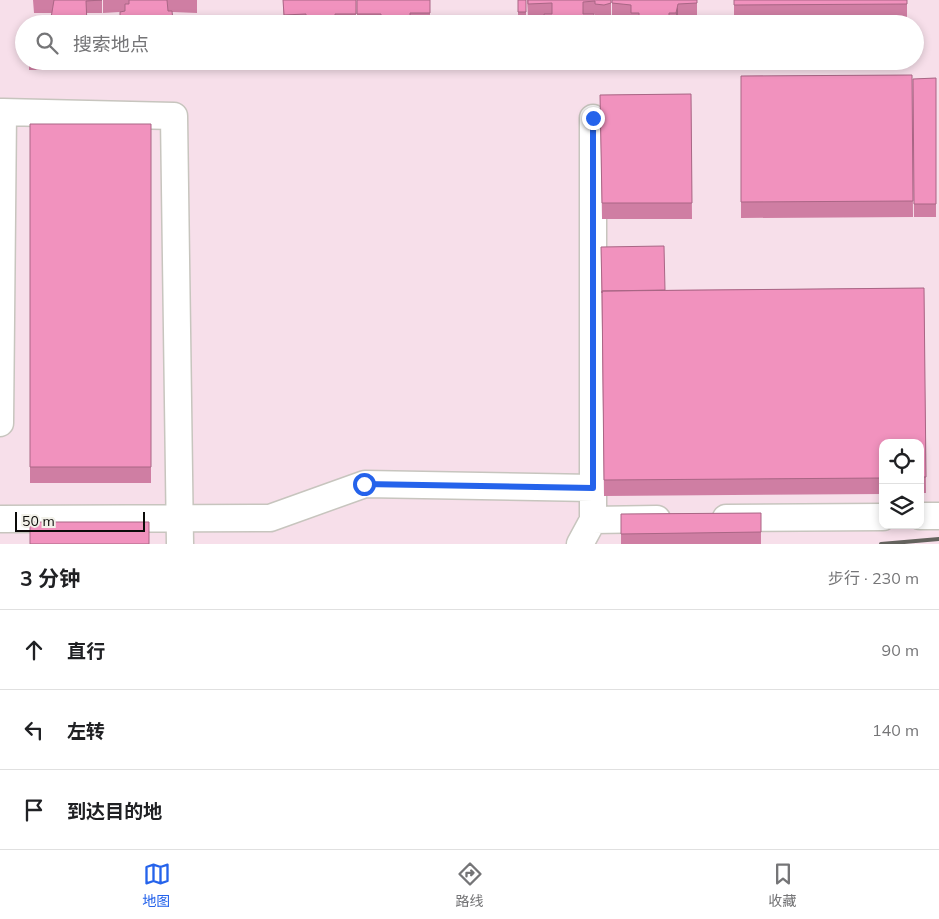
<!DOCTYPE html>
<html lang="zh">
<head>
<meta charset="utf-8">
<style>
	body { margin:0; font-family:Mulish,"Noto Sans SC",sans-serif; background:#f2f2f2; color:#202124 }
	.controls { position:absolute; right:15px; bottom:15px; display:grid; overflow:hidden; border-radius:10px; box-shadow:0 2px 8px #0003 }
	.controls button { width:45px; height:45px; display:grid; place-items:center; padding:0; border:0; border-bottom:1px solid #e0e0e0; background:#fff; color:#202124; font:25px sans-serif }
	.scale { position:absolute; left:15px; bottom:12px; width:130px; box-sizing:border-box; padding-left:5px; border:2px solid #0c0b09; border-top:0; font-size:14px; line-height:18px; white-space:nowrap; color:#0c0b09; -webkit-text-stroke:4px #f2f1e9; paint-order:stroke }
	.stop { position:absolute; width:15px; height:15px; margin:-11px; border:4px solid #2563eb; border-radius:50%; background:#fff }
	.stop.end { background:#2563eb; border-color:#fff; box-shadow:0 1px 5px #0008 }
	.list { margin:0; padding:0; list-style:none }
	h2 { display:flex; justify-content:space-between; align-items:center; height:65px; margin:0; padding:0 20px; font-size:21px }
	h2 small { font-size:16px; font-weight:400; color:#757577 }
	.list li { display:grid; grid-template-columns:32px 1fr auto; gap:15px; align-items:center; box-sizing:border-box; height:80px; padding:0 20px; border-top:1px solid #e0e0e0 }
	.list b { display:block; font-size:19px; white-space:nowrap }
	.list em { font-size:16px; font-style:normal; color:#757577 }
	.icon { flex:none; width:28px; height:28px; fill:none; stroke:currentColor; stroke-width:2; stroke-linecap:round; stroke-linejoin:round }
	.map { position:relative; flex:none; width:939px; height:544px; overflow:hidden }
	.search { position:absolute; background:#fff; box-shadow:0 2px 8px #0003; left:15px; right:15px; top:15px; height:55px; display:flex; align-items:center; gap:12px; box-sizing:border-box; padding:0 18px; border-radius:28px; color:#757577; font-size:19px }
	.sheet { height:305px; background:#fff }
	nav { display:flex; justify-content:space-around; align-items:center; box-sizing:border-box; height:70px; border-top:1px solid #e0e0e0; background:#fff; font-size:14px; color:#757577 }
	nav a { display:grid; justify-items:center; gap:2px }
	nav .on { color:#2563eb }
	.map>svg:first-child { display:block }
	.industrial { fill:#f7dfea; fill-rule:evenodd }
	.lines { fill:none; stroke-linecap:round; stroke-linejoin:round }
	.minor-casing { stroke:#c7c5be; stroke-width:29 }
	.minor { stroke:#fff; stroke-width:26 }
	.rail { stroke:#63625d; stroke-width:4 }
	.wall { fill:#cf7ea3 }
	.shaded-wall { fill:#a96685 }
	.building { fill:#f192be; stroke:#a96685 }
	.route { stroke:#2563eb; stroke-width:6 }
</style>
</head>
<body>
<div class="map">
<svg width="939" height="544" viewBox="0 0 939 544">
	<rect width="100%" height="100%" fill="#f2f1e9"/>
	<path class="industrial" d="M0,0H939V544H0ZM24,24H915V61H24ZM883,443H920V525H883Z"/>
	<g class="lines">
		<defs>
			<path id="minor" d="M0,112H3L0,423
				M3,112L174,116L180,544
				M593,118V520L657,519
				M920,516H939
				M726,518L883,517
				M0,519L270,518L365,484L593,488
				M580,544L593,520"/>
		</defs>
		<use href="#minor" class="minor-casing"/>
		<use href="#minor" class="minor"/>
		<path class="rail" d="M881,544L939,539"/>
	</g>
	<path class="wall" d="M33,0H102V13H34Z
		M103,0H197V13L172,12L173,24H120V12L103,13Z
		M283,0H356V24H284Z
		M357,0H430V24H357Z
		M518,0H526V17H518Z
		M527,0H611V16L604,18L595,16V14H594L544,21V16L528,17Z
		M612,0L697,3V15L678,17L677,24H631V18L612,16Z
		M734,0H907V20L752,21L734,24Z
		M29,61H55V70H29Z
		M230,61H267V68H230Z
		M912,75L913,217L741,218V76Z
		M936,78V217H914L913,79Z
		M691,94L692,219H602L600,95Z
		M30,124H151V483H30Z
		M601,247L665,290L924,288L926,493H920V443H883V494L604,496Z
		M761,513V544H621V514Z"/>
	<path class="shaded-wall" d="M678,4V17L676,24V13Z"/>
	<path class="building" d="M54,0H102L86,1L87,24H50Z
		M129,0H167L168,11H172L173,21L148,20V24H136V22H120V12L125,11V4H129Z
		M283,0H356V14H335V18H341V24H302V18H306V14L284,15Z
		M357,0H430V13H410V18H413V24H376V18H381V14H357Z
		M518,0H526V12H518Z
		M528,0H611V3L604,5L595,4V1L583,2V14H594V20H597V24H540V21H545L544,14H552V3L528,4Z
		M612,0H697V3L678,4L676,13H669V18H661V22H647V19H639V13H631V5L612,3Z
		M734,0H907V4L734,5Z
		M734,21H752V24H734Z
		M29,61H55V65H29Z
		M912,75L913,201L741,202V76Z
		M936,78V204H914L913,79Z
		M691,94L692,203H602L600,95Z
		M30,124H151V467H30Z
		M664,246L665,290L602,291V293L601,247Z
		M924,288L926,477H920V443H883V478L604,480L602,291Z
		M761,513V532L621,534V514Z
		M30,522H149V544H30Z"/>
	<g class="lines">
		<path class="route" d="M364,484L593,488V118"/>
	</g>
</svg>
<div class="controls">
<button><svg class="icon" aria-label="locate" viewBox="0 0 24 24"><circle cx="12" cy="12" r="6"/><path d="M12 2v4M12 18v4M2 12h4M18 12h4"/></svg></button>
<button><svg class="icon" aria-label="layers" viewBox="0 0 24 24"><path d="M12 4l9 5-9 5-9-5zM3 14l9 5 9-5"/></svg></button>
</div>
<div class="scale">50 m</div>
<div class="stop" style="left:364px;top:484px"></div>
<div class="stop end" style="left:593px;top:118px"></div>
<div class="search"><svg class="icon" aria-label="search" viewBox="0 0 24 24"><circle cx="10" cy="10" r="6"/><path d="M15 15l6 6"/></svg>搜索地点</div>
</div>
<section class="sheet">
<h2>3 分钟<small>步行 · 230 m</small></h2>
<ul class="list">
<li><svg class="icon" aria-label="ahead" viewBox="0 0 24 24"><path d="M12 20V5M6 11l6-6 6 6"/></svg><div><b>直行</b></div><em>90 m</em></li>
<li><svg class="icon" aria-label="left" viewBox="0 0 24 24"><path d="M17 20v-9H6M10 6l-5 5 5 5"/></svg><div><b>左转</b></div><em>140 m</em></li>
<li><svg class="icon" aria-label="arrive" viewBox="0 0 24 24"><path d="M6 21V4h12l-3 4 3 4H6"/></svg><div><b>到达目的地</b></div></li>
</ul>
</section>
<nav>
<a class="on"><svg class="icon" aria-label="map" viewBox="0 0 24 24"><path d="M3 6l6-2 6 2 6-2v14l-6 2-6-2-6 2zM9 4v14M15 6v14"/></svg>地图</a>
<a><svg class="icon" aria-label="directions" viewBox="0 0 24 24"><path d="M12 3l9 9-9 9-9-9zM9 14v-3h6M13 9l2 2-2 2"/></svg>路线</a>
<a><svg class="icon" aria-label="saved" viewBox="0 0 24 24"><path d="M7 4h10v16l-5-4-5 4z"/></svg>收藏</a>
</nav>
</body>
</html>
